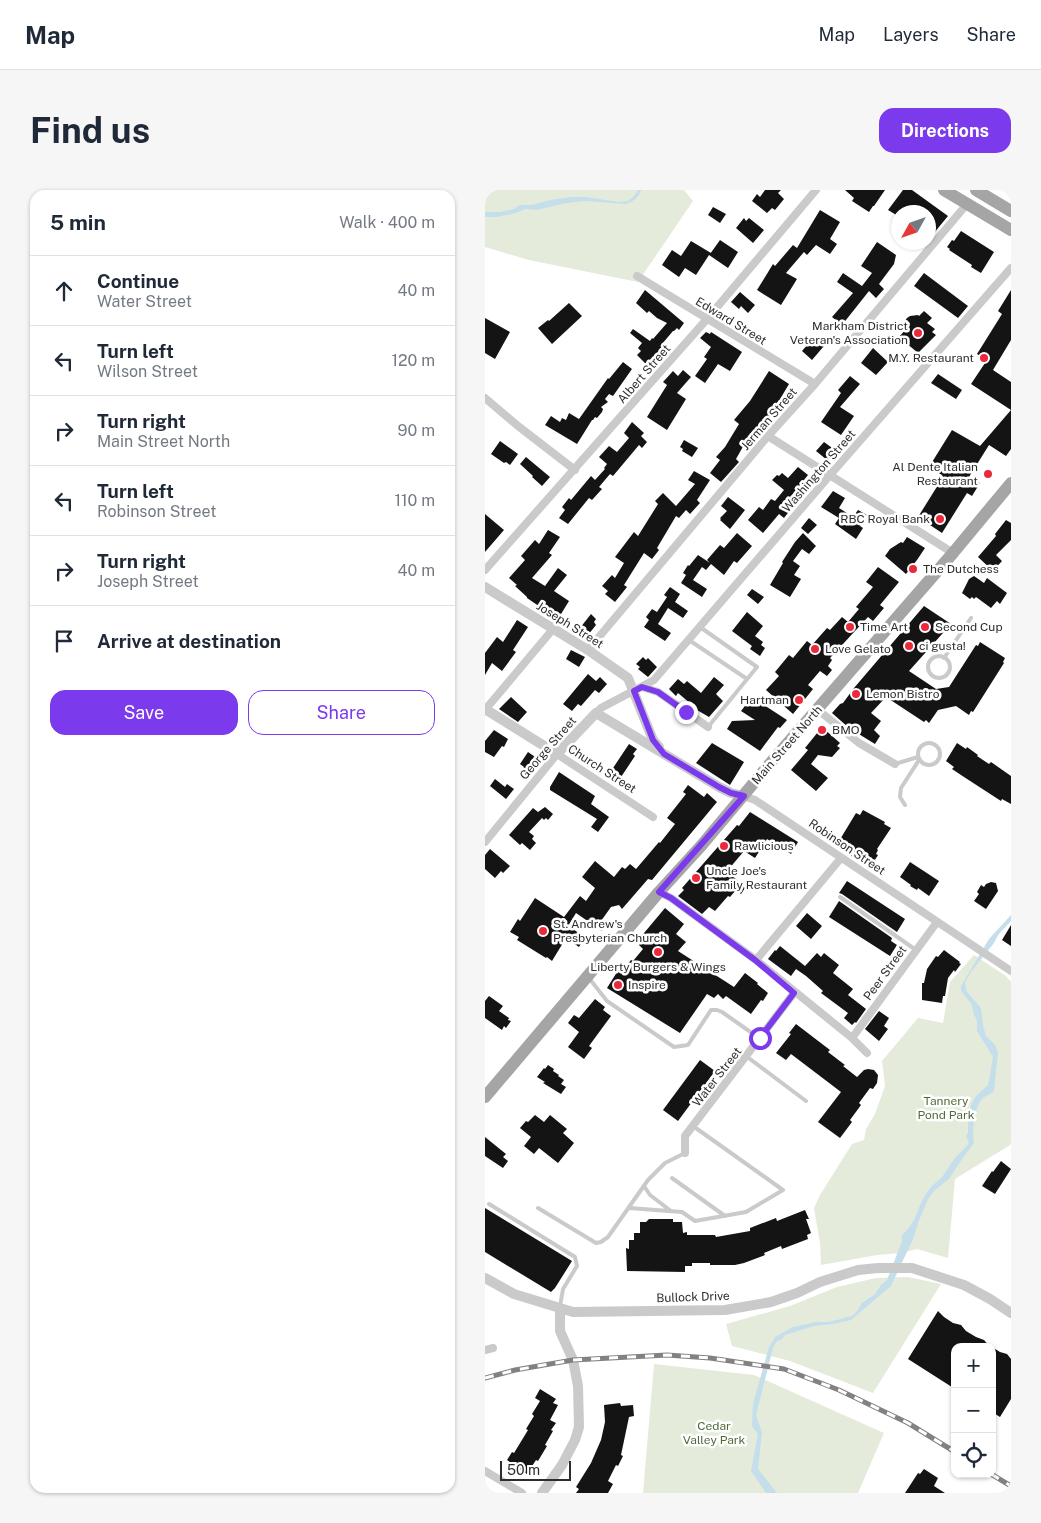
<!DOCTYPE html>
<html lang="en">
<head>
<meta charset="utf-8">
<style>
	body { margin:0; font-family:"Public Sans",sans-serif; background:#f6f6f7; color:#1f2937 }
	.controls { position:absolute; right:15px; bottom:15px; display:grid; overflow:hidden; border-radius:10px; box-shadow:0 1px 4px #0004 }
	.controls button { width:45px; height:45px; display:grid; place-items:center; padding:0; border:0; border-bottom:1px solid #e0e1e3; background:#fff; color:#1f2937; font:25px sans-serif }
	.compass { position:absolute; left:406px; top:15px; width:45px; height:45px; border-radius:50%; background:#fff; box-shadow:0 1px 4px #0004; rotate:230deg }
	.scale { position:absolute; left:15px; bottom:12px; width:71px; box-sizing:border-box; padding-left:5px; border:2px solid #2d2d2d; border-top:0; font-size:14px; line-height:18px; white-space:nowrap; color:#2d2d2d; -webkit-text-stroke:4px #fff; paint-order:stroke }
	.stop { position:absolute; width:15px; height:15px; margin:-11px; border:4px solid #7c3aed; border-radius:50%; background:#fff }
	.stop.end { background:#7c3aed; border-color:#fff; box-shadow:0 1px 5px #0008 }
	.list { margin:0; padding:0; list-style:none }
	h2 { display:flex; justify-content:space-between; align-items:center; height:65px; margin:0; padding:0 20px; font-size:21px }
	h2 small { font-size:16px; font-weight:400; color:#747a83 }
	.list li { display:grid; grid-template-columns:32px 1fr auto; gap:15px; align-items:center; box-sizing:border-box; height:70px; padding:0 20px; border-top:1px solid #e0e1e3 }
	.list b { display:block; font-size:19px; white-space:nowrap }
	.list p { margin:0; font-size:16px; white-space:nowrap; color:#747a83 }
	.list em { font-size:16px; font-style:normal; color:#747a83 }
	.actions { display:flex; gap:10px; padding:15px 20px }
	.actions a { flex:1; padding:11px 0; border:1px solid #7c3aed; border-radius:15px; text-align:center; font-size:18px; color:#7c3aed }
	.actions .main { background:#7c3aed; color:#fff }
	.icon { flex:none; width:28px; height:28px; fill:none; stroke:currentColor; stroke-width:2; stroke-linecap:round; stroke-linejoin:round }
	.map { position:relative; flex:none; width:526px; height:1303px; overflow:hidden; border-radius:15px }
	header { display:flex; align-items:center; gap:30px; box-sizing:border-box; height:70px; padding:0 25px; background:#fff; border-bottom:1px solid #e0e1e3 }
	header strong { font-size:24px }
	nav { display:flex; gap:28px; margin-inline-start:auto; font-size:18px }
	.intro { display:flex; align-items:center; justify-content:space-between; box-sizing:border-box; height:120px; padding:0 30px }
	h1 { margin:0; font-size:35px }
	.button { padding:12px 22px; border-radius:15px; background:#7c3aed; color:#fff; font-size:18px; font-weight:700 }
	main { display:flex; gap:30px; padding:0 30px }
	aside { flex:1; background:#fff; border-radius:15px; box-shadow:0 1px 4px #0004 }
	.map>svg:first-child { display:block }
	.green { fill:#e4ebda }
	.water { fill:#c5deec }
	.building { fill:#141414 }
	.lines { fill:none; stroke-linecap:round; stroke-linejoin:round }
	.service { stroke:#cacaca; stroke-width:4 }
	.minor { stroke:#cacaca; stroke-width:8 }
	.tertiary { stroke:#cacaca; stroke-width:10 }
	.primary { stroke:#a5a5a5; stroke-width:12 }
	.rail-casing { stroke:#828282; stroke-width:5 }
	.rail { stroke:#fff; stroke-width:3; stroke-dasharray:9; stroke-linecap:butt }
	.route { stroke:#7c3aed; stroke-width:6 }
	.poi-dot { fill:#ea293b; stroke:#fff; stroke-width:2 }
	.labels { text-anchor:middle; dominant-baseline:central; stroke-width:5; stroke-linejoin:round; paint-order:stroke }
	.street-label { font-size:12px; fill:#2d2d2d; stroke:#fff }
	.poi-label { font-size:12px; fill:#2d2d2d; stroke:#fff; text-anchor:start }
	.park-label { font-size:12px; fill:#516a39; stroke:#fff }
</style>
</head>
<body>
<header>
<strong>Map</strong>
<nav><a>Map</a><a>Layers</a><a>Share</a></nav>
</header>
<div class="intro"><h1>Find us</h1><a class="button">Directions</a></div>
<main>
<aside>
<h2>5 min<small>Walk · 400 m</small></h2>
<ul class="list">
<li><svg class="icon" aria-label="ahead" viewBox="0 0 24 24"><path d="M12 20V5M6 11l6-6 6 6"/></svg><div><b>Continue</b><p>Water Street</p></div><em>40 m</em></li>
<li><svg class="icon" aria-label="left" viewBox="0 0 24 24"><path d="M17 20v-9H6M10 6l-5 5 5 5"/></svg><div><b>Turn left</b><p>Wilson Street</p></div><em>120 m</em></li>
<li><svg class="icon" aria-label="right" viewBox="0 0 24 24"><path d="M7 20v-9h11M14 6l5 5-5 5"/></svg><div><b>Turn right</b><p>Main Street North</p></div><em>90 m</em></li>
<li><svg class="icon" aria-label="left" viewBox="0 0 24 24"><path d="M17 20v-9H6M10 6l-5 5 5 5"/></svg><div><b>Turn left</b><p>Robinson Street</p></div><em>110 m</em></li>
<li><svg class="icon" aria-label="right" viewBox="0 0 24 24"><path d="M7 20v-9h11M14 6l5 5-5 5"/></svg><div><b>Turn right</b><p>Joseph Street</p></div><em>40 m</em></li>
<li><svg class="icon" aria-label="arrive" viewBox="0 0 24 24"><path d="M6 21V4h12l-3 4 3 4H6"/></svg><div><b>Arrive at destination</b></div></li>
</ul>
<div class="actions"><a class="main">Save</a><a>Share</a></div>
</aside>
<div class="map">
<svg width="526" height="1303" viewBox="0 0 526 1303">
	<rect width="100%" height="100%" fill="#fff"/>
	<path class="green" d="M0,0H199L208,11L153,92L44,70L0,57Z
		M489,765L521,786L526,792V952L525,955L470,989L463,1068L432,1059L417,1063L392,1065L336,1075L335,1053L329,1018L335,1005L367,954L379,950L381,939L390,924L400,896L397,871L433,828L458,833L465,792Z
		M423,1087L456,1094L388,1203L305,1171L247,1156L241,1134L305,1116L352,1097L391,1088Z
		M169,1174L269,1185L399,1243L373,1303H158Z"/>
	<path class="water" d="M153,0H156C154,7 148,12 141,14L100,11L82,13L51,20L40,19L31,23L12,27H0V22H15L29,19L35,15H47L65,10L86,7H100L134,12L143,11L149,6Z
		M526,725V731L513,745L509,753L486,782L480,792L482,802L496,818L498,835L501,846L510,855L513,862L509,901C505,905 499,906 496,910C489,920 487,942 489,953L475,972L464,989L450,1000L443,1009L433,1033L429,1047L406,1096L366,1130L348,1134L329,1136L300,1145L297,1149L291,1152L288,1158L271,1225L277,1242L273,1279L292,1303H281L266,1281L273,1244L267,1236L268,1214L284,1157L290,1147L308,1137L331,1132H344L367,1126L372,1121L377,1113L390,1104L396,1095L402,1090L417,1051V1045C434,1030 431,1017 443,1001C447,995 452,992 457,987C462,981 465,974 470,968C474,963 480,959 484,953L481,946L483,943V931L486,915L491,906L503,895L508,867L492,841V830L489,825L487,815L476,801V796L504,749Z"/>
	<path class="building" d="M280,0H296L293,3L299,9L290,20L287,18L282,23L267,11L272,4L275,7Z
		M360,0H400L389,16H388L384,22L367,11L369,8Z
		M418,0H427L463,26L444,49V22H414L413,26L403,20Z
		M228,17L241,24L235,33L223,25Z
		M335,20L355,32L345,49L352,54L345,64L331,55L322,65L319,62L301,83L312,89L296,115L272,100L288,74L290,76L308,55L312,58Z
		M259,28L261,31L264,28L279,40L268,53L251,38Z
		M476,41L509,62L496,83L486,77L487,75L464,60L465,59L462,57L467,50L469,51Z
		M235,50L253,62L243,78L224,65L211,85L200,78L194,87L177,75L187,60L196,66L206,51L226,63L225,64Z
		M392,52L411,65L409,74L394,94L399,99L391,108L384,101L357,135L347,127L368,103L352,92L358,83L377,96L387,83L376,76Z
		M439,83L483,116L473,128L429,96Z
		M160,100L199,133L194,140L192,138L189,141H188L177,154V158L161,174L152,165L156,161L153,158L157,153L145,143L148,139L165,151L167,148L168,149L182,133L172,128L164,121L162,123L151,113Z
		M526,100V150L508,180L526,192V220L486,194L502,170L492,164L517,124L513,121Z
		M255,102L270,115L263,123L256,116L254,119L246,112Z
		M84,113L97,126L67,154L53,138L63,130L64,131Z
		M439,121L447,128L442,133L450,139L447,142L451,145L433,163L414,147L422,138L418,134L422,128L425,126L433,125L434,126Z
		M0,128L25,142L10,169L0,163Z
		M221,142L225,144L226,142L257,162L245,181L233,174L220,193L210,186L222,169L219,167L226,157L215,148Z
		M329,147L339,156L327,170L317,161Z
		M388,158L403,172L391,185L376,173Z
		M138,172L147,179L128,206L124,204L120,209L123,212L116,217L118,219L117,222L112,228L110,227L108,230H107L92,254L60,235L66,226L75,232L77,228L81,230L84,223L94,229L123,188L124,189Z
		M198,180L206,187L192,203L201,209L182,240L162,227L182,195L178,192L188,181L193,186Z
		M284,181L304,194L285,226L269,245L268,244L260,253L251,269L254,272L236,292L225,283L235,270L231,267L240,257L254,234L249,230L265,211Z
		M453,184L477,200L471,209L446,193Z
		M365,186L375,194L355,217L369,226L356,245L336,232L356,203L353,200Z
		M526,220V259L521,266L504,255L484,287L495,293L487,306L482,303L457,343L433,327L458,287L457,285L444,277L467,240L495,256Z
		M147,232L159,243L156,246L162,252L157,258L154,255L128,286L125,284L114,297L117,299L107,310L104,308L83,334L74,328L80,320L77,317L84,308L86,310L106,286L110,290L120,279L119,278L122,274L114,267L124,256L132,262L144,248L139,243Z
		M199,250L213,258L207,267L197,261L198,259L195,257Z
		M15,251L33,264L25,275L21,272L19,273L6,264Z
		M339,252L350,260L342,270L331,261Z
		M41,267L65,287L57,296L47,287L48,286L35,274Z
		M313,277L323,285L302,311L309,315L299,328L294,324L278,343L263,330L274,317L278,320L286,309L290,311L299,300L287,290L292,285L294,286L297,283L303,288Z
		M209,281L225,290L212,310L215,313L205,324L201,320L194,328L191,326L172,358L174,360L167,369L159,363L139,395L142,397L130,412L120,404L123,401L117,396L127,385L130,388L139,373L130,367L149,342L153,346L173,314L170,311L178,303L191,316L210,294L203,290Z
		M348,301L360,308L354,318L368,327L373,320L382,325L375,336L378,338L371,349L350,334L354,328L336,317Z
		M243,307L260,320L245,339L235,330L236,329L235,328L242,321L236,316Z
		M0,324L19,340L0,362Z
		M324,328L332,335L323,344L316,338Z
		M521,330L526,333V350L511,365L517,371L508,381L493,367L511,346L510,344Z
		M63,340L75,347L64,363L67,365L47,388L60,396L73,378L82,385L69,401L84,411L73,429L42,408V407L30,396L32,395L24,388L40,370L36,366L50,350L54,354Z
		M252,343L267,356L252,373L249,371L239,385L226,374L221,380L217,377L208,390L222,399L217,407L196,393L201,385L198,383L203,375L204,376L213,365L225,373L222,370L235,355L239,358Z
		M318,343L331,356L324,364L317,359L308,371L315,376L309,385L316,389L305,407L285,395L298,373L297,372L310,352Z
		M422,347L440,358L432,370L421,384L400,366L405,359L416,352L418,353Z
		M393,377L414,392L395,415L399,418L388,431L383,427L345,468L347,470L343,476L347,480L342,486L335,481L323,495L328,499L308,524L281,500L294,486L290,482L304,465L308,468L322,451L327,455L342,438L345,440L357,427L363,432L374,419L371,417L388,397L381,392Z
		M489,386L499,393L502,388L522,403L515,414L512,411L506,418L491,407L489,409L487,407L485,409L477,403L484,389Z
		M185,397L195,404L190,412L203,421L198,428L183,418L173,434L186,443L180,451L159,437L164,430L161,427L167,419L172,422L182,407L179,405Z
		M267,399L279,407L273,414L262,405Z
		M439,416L466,434L424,481L451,499L464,497L491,455L493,456L495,452L520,468L518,472L519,473L488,522L486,521L484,525L471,516L453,520L444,533L441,530L439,532L401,507L386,523L396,531L389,540L395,546L390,554L364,538L347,523L355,514L358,513L369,498Z
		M262,422L278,436L270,446L278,452L276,455L280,458L275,466L265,459L267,456L247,441Z
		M106,424L111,429L109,432L111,435L103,445L95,438Z
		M32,430L43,437L28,460L31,462L17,481L7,473L0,485V463L12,447L18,452Z
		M86,460L100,467L94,477L81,469Z
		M158,467L161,470L163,468L172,477L163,487L153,479L155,477L151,474Z
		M103,484L111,491L115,487L122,494L114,503L110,500L96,516L93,514L87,521L78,514Z
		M229,487L239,495L231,504L238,511L224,527L205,516L206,514L193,503L191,506L184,499L193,489L199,494L202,491L216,503Z
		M26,507L42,522L33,532L14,519Z
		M268,508L302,530L295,538L293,537L275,561L242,539L247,531L270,530L256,521L263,512L265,513Z
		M337,537L355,553L352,556L355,558L347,567L333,565L326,574L343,588L331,601L306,580L323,560L320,558Z
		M9,540L23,549L19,557L17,556L9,567L0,562V551Z
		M227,553L259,572L245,595L211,573Z
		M472,553L481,559L482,557L493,565L492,566L504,574L506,572L526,586V614L517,609L516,611L479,587L467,579L469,577L461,571Z
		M144,554L152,559L148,564L150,566L136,587L126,581Z
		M43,562L56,571L48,583L46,581L41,588L35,584L39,577L35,574Z
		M74,582L110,606L106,614L124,627L113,642L106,637L112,629L65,600V597Z
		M10,589L20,597L22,594L29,599L21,609L5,596Z
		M203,595L219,607L222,603L232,612L167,690L163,689L137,719L134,715L126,717L116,731L117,741L91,723L83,736L100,747L94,757L81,748L67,771L62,767L61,768L32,750L34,747L25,742L33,729L35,731L50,708L79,727L95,706L101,711L110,698L97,687L110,671L129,687L137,677L140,679L145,674L151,679L174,652L175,653L190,634L182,628L201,604L198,602Z
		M60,617L68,624L63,630L61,628L59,630L57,628L44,642L49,646L47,649L51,653L45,660L37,653L35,655L24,645L48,618L53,622Z
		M378,620L400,632L399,634L406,638L392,659L393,660L391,664L393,665L385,678L351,656L371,623L375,625Z
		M265,622L313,652L306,664L282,649L270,668L259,661L243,680L250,685L249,687L260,698L256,704L251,700L245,707L243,706L230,721L224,717L217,724L193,706L199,700L197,698L252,635L254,636Z
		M5,659L25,676L18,683L16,681L10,688L0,679V665Z
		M425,672L454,691L444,706L433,698L432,700L425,696L426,695L415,687Z
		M362,691L420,729L412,742L357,704L354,703Z
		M506,692L511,693L513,701L501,719L489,711L494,704L492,702L496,695L499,697L501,694Z
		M354,711L407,748L406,751L412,755L405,766L344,727Z
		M180,718L199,734L191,744L201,752L193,761L249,797L260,783L273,793L272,794L283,803L278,811L276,810L266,824L241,806L238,809L233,804L229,808L222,804L195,843L122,798L134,779L137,781L146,770L148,771L158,759L154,755L157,751L154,749Z
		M322,723L337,736L326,749L311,736Z
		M526,735V756L517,750Z
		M295,756L320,776L332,763L336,767L339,763L354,775L348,783L368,799L363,805L381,819L371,833L370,832L367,835L359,828L363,823L336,803L338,801L321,786L311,779L306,786L283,769L290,760L291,761Z
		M459,760L475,772L474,773L476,774L470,782L469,780L463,788L460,806H458L457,813L437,810V793H439L442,779L451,766L453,767Z
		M4,806L18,816L14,821L24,828L23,830L26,831L21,838L19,836L17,840L0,828V811Z
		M110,809L120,817L118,820L126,826L104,856L107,858L99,869L83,857L94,842L83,833L89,825L94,828Z
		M394,821L404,828L399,836L403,839L394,851L380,839Z
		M311,834L345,860L343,862L360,875L358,876L372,887L379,880L383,879L389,880L393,885L392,893L388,899L385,898L374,913L376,915L365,930L367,932L355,948L333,932L356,902L306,864L301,870L291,863L306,844L304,843Z
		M215,870L230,881L193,931L178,920Z
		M63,875L69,879L68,881L74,885L73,886L79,890L76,894L81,897L76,904L58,893L60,892L52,887L59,878L60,879Z
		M50,925L59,932L65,925L82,939L78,943L89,953L73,973L54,958L49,964L39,956L46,947L35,938L41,931L43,932Z
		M0,947L21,964L18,967L23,971L18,978L0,966Z
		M516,971L526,979L510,1004L497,996L507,981L508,982Z
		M0,1018L87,1071L70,1098L66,1102L0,1062Z
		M320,1020L324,1029H321L326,1043L322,1045L323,1049L297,1059L296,1056L279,1063L280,1065L259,1073L250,1075H225V1073H207V1076H200V1082L142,1081L141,1058L144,1059V1050H149V1043H155V1032H161L164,1029H188V1032H197L198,1043L202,1042V1045H230L231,1047L265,1041V1038L291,1028L292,1031Z
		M453,1121L459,1127L468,1133L476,1135L481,1141L491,1147L499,1150L505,1157H470V1199L423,1169Z
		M507,1157L515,1162L522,1164L526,1169V1209L515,1227L507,1222Z
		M55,1199L71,1209L68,1213L73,1215L65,1230L71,1233L66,1240L68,1241L60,1255L62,1256L53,1271L51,1270L42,1284L22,1270L27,1262L29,1263L43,1240L41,1239L49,1226L47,1224L55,1211L50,1208Z
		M135,1213L136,1216L148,1215L149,1226L144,1227L136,1265L138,1266L133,1276L131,1275L123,1291L128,1294L123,1303H91L94,1299L91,1297L106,1273L116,1250L120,1232L119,1215Z
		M439,1279L453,1288L449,1296L460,1303H420L433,1283L435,1284Z"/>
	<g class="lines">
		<path class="service" d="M215,437L272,477L223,537
			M204,450L262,489
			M443 477a11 11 0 1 1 22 0a11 11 0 1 1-22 0Z
			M459,468L486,428
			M433 564a11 11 0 1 1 22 0a11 11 0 1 1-22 0Z
			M410,574L433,567
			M420,615L415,607L416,598L434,570
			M355,707L431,760
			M104,788L122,811L189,857L203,855L226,820H232L237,822L274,848
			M261,866L321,911
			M187,988L240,1026
			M159,996L165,1005L186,1021
			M4,1014L90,1067L92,1076L78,1099L75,1116
			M53,1018L111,1053L116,1052L123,1047L163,990L180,973L200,963
			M144,1018L197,1022L210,1031L261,1022L298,1000L208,936"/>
		<path class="minor" d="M152,86L330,194
			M0,208L33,236L90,280
			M283,246L468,363
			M0,380L222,129L331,0
			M103,460L283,246L330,194L482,14
			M157,497L173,502L223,537
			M0,520L68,439
			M333,520L374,553L410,574
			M111,523L116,518L169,490L346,284L526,78
			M259,606L270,610L526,781
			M0,652L72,564L168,627
			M174,702L186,708L271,770L367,848L382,863
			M271,770L356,668
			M367,848L452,732
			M200,963V946L309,803
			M0,1160L8,1158
			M0,1281L37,1303"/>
		<path class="tertiary" d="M0,397L103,460L143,488L168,550L174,557
			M0,519L72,564L111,523L234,597L246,603L259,606
			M0,1088L29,1104L88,1122L240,1120L286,1112L312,1103L335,1092L373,1080L393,1078H427L479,1095L505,1109L526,1123
			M57,1303L77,1275L90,1250L94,1237L93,1196L88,1170L75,1141V1118"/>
		<path class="primary" d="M459,0L526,40
			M491,0L526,21
			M0,907L174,702L216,656L288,570L468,363L526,293"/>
		<defs>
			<path id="rail" d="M0,1188L30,1180L88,1170L182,1165L225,1168L299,1179L354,1200L423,1233L470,1262
				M506,1284L526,1296"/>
		</defs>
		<use href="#rail" class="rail-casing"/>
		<use href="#rail" class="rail"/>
	</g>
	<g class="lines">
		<path class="route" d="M201,522L173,502L157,497L149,501L168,550L179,564L234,597L246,603L259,606L174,702L186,708L270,770L309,803L275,848"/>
	</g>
	<g class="poi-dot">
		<circle cx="433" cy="143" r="5"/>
		<circle cx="499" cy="168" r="5"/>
		<circle cx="503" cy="284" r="5"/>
		<circle cx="455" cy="329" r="5"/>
		<circle cx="428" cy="379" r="5"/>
		<circle cx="365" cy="437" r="5"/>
		<circle cx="440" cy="437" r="5"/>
		<circle cx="424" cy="456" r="5"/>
		<circle cx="330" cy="459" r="5"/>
		<circle cx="371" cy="504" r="5"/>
		<circle cx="314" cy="510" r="5"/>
		<circle cx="337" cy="540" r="5"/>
		<circle cx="239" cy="656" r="5"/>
		<circle cx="211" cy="688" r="5"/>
		<circle cx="58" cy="741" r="5"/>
		<circle cx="173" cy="762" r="5"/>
		<circle cx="133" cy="795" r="5"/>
	</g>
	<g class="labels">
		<g class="street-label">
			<text transform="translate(246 131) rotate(31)">Edward Street</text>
			<text transform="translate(159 184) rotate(-49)">Albert Street</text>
			<text transform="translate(284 229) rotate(-49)">Jerman Street</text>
			<text transform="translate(334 281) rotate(-49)">Washington Street</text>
			<text transform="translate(85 435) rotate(32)">Joseph Street</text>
			<text transform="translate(302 555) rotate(-49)">Main Street North</text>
			<text transform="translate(63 558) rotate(-49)">George Street</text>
			<text transform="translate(117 579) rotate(33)">Church Street</text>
			<text transform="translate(362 657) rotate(34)">Robinson Street</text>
			<text transform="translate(400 783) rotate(-54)">Peer Street</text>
			<text transform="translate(232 887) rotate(-52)">Water Street</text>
			<text transform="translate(208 1107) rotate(-2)">Bullock Drive</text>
		</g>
		<g class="poi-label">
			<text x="423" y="136" text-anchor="end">Markham District<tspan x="423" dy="14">Veteran's Association</tspan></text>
			<text x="489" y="168" text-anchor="end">M.Y. Restaurant</text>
			<text x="493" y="277" text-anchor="end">Al Dente Italian<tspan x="493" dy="14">Restaurant</tspan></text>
			<text x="445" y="329" text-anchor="end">RBC Royal Bank</text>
			<text x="438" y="379">The Dutchess</text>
			<text x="375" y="437">Time Art</text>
			<text x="450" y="437">Second Cup</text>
			<text x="434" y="456">ci gusta!</text>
			<text x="340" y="459">Love Gelato</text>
			<text x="381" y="504">Lemon Bistro</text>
			<text x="304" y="510" text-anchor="end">Hartman</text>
			<text x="347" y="540">BMO</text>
			<text x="249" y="656">Rawlicious</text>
			<text x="221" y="681">Uncle Joe's<tspan x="221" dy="14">Family Restaurant</tspan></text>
			<text x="68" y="734">St. Andrew's<tspan x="68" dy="14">Presbyterian Church</tspan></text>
			<text x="173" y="777" text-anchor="middle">Liberty Burgers &amp; Wings</text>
			<text x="143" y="795">Inspire</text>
		</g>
		<g class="park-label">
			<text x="461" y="911">Tannery<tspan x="461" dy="14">Pond Park</tspan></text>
			<text x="229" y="1236">Cedar<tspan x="229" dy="14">Valley Park</tspan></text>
		</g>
	</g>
</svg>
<div class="controls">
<button>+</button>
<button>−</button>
<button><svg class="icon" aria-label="locate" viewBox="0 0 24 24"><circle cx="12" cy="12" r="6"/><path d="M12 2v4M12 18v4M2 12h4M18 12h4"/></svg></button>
</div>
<svg class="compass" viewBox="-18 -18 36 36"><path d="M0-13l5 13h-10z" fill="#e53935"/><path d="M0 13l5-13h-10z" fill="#747a83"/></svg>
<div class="scale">50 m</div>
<div class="stop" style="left:275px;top:848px"></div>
<div class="stop end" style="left:201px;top:522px"></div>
</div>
</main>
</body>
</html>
